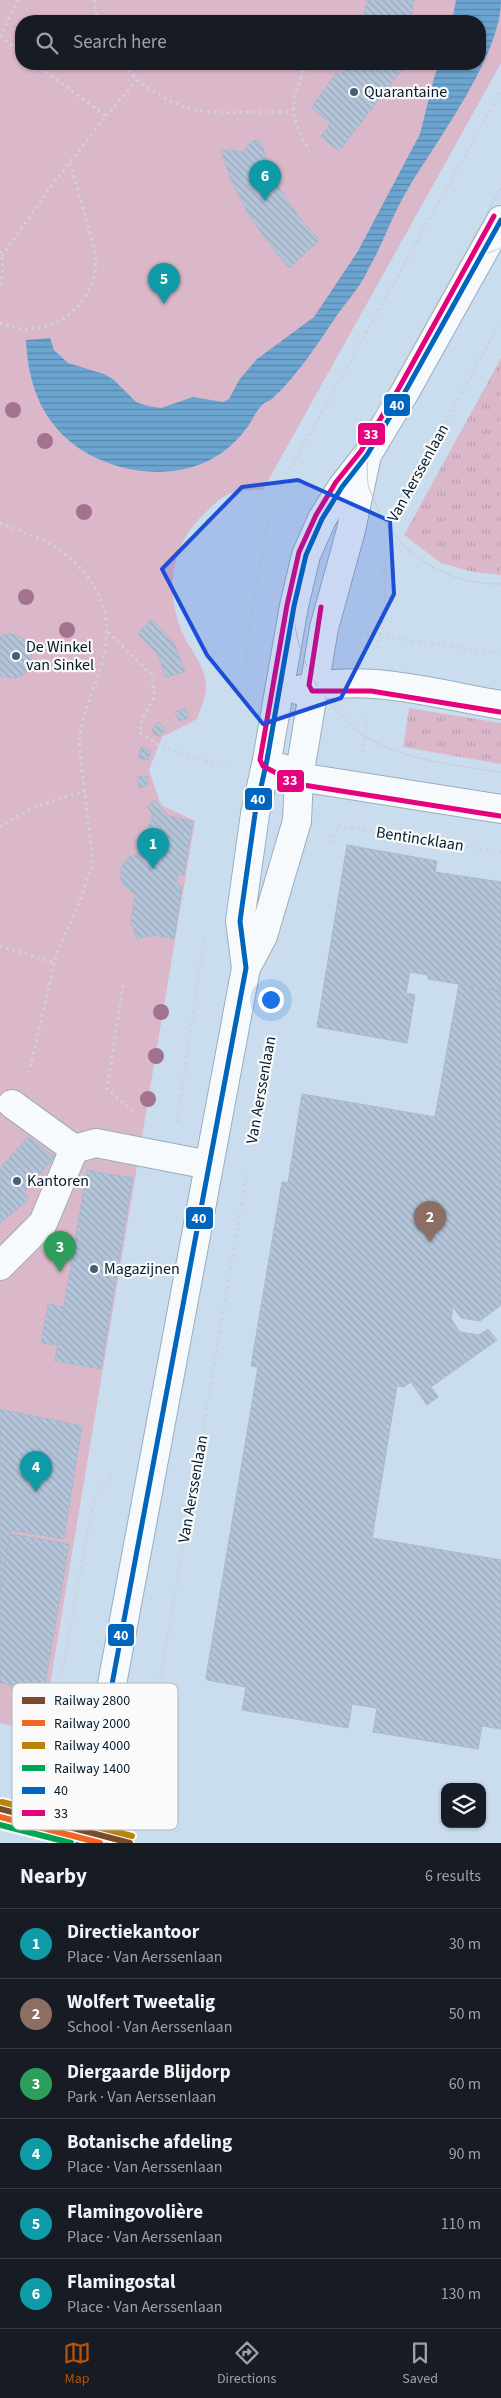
<!DOCTYPE html>
<html lang="en">
<head>
<meta charset="utf-8">
<style>
	body { margin:0; font-family:"Source Sans 3",sans-serif; background:#242831; color:#f1f3f6 }
	.controls { position:absolute; right:15px; bottom:15px; display:grid; overflow:hidden; border-radius:10px; box-shadow:0 1px 4px #0004 }
	.controls button { width:45px; height:45px; display:grid; place-items:center; padding:0; border:0; border-bottom:1px solid #363941; background:#171b24; color:#f1f3f6; font:25px sans-serif }
	.you { position:absolute; left:270px; top:999px; width:18px; height:18px; margin:-12px; border:4px solid #fff; border-radius:50%; background:#1a73e8; box-shadow:0 0 0 8px #1a73e833 }
	.badge { display:grid; place-items:center; width:32px; height:32px; border-radius:50%; background:#b45309; color:#fff; font-size:16px; font-weight:700 }
	.pin { position:absolute; translate:-50% -41px; filter:drop-shadow(0 1px 2px #0008) }
	.pin::after { content:''; position:absolute; top:26px; width:18px; height:15px; background:inherit; clip-path:polygon(0 0,100% 0,50% 100%) }
	.list { margin:0; padding:0; list-style:none }
	h2 { display:flex; justify-content:space-between; align-items:center; height:65px; margin:0; padding:0 20px; font-size:21px }
	h2 small { font-size:16px; font-weight:400; color:#9ea1a6 }
	.list li { display:grid; grid-template-columns:32px 1fr auto; gap:15px; align-items:center; box-sizing:border-box; height:70px; padding:0 20px; border-top:1px solid #363941 }
	.list b { display:block; font-size:19px; white-space:nowrap }
	.list p { margin:0; font-size:16px; white-space:nowrap; color:#9ea1a6 }
	.list em { font-size:16px; font-style:normal; color:#9ea1a6 }
	.icon { flex:none; width:28px; height:28px; fill:none; stroke:currentColor; stroke-width:2; stroke-linecap:round; stroke-linejoin:round }
	.map { position:relative; flex:none; width:501px; height:1843px; overflow:hidden }
	.search { position:absolute; background:#171b24; box-shadow:0 1px 4px #0004; left:15px; right:15px; top:15px; height:55px; display:flex; align-items:center; gap:12px; box-sizing:border-box; padding:0 18px; border-radius:20px; color:#9ea1a6; font-size:19px }
	.sheet { height:485px; background:#171b24 }
	nav { display:flex; justify-content:space-around; align-items:center; box-sizing:border-box; height:70px; border-top:1px solid #363941; background:#171b24; font-size:14px; color:#9ea1a6 }
	nav a { display:grid; justify-items:center; gap:2px }
	nav .on { color:#b45309 }
	.map>svg:first-child { display:block }
	.grass { fill:url(#grass-tufts) }
	.park { fill:#dbb8c9; fill-rule:evenodd }
	.water { fill:url(#water-rules) }
	.building { fill:url(#building-back-hatch); stroke:#abb9cc }
	.lines { fill:none; stroke-linecap:round; stroke-linejoin:round }
	.minor-tunnel { stroke:#a1b6c8; stroke-width:28; stroke-dasharray:28 14; stroke-linecap:butt }
	.minor-casing { stroke:#99adbe; stroke-width:30 }
	.path { stroke:#ccd3d9; stroke-width:3; stroke-dasharray:2.5 4; stroke-linecap:butt }
	.minor { stroke:#f7fafc; stroke-width:28 }
	.tram { stroke:#c6cdd3; stroke-width:1 }
	.bus-1-casing { stroke:#fafafa; stroke-width:9 }
	.bus-2-casing { stroke:#fafafa; stroke-width:9 }
	.bus-1 { stroke:#0065bd; stroke-width:5 }
	.bus-2 { stroke:#e5007d; stroke-width:5 }
	.rail-1-casing { stroke:#fafafa; stroke-width:10 }
	.rail-2-casing { stroke:#fafafa; stroke-width:10 }
	.rail-3-casing { stroke:#fafafa; stroke-width:10 }
	.rail-4-casing { stroke:#fafafa; stroke-width:10 }
	.rail-1 { stroke:#7a4b2a; stroke-width:6 }
	.rail-2 { stroke:#f26522; stroke-width:6 }
	.rail-3 { stroke:#ba830c; stroke-width:6 }
	.rail-4 { stroke:#00a651; stroke-width:6 }
	.tree { fill:#a3728e }
	.marked { fill:#1d4ed8; fill-opacity:0.2; stroke:#1d4ed8; stroke-width:4; stroke-linejoin:round }
	.poi-dot { fill:#485f71; stroke:#fafafa; stroke-width:2 }
	.labels { text-anchor:middle; dominant-baseline:central; stroke-width:4.5; stroke-linejoin:round; paint-order:stroke }
	.poi-label { font-size:16px; fill:#031b2e; stroke:#fafafa; text-anchor:start }
	.street-label { font-size:16px; fill:#031b2e; stroke:#fafafa }
	.key { fill:#fafafa; stroke:#b0b7bd; stroke-width:1 }
	.key-label { font-size:14px; fill:#031b2e }
	.line-badge { stroke:#fafafa; stroke-width:2 }
	.badge-label { font-size:14px; text-anchor:middle; font-weight:bold; fill:#fff }
</style>
</head>
<body>
<div class="map">
<svg width="501" height="1843" viewBox="0 0 501 1843">
	<defs>
		<pattern id="grass-tufts" width="24" height="20" patternUnits="userSpaceOnUse" patternTransform="scale(1.25)"><rect width="24" height="20" fill="#dbb8c9"/><path d="M3 7l-1-3M5 7V3M7 7l1-3M15 17l-1-3M17 17v-4M19 17l1-3" fill="none" stroke="#ba9ead"/></pattern>
		<pattern id="water-rules" width="6" height="5" patternUnits="userSpaceOnUse" patternTransform="scale(1.25)"><rect width="6" height="5" fill="#6da5d1"/><path d="M0 2.5h6" fill="none" stroke="#5786aa"/></pattern>
		<pattern id="building-back-hatch" width="6" height="6" patternUnits="userSpaceOnUse" patternTransform="scale(1.25)"><rect width="6" height="6" fill="#b4c5da"/><path d="M-1 5l2 2M0 0l6 6M5-1l2 2" fill="none" stroke="#99a9bb"/></pattern>
	</defs>
	<rect width="100%" height="100%" fill="#c9ddee"/>
	<path class="grass" d="M501,358V575L474,572L441,563L404,535Z
		M409,708L501,723V764L403,747Z"/>
	<path class="park" d="M0,0H501V63L263,490C228,490 224,494 200,518C169,550 165,599 185,638C193,653 208,671 206,690C205,699 200,710 197,719L162,737L149,770L161,805L195,821L42,1732L0,1723ZM21,21H480V64H21Z"/>
	<path class="water" d="M456,0H501C501,56 437,140 408,189C392,215 383,244 368,270C361,285 350,298 340,311C320,340 299,374 273,398C270,401 265,402 262,405C256,411 252,421 246,429C240,437 231,446 223,452C184,480 130,476 90,455C45,430 28,389 26,340L50,338L54,350L68,363L104,374L114,380L136,402L148,406L161,408L193,397L223,402L229,399L239,380L257,359L314,317L358,251L420,134L435,74L440,64H480V21H452Z"/>
	<path class="building" d="M367,0H414L410,21H363Z
		M349,64H402L401,71L339,151L320,137L331,123L311,108L336,73L340,76Z
		M259,139L279,188L300,218L319,240L290,268L278,255L250,217L232,182L221,151L230,150L242,152L251,142Z
		M151,619L174,643L185,672L166,677L157,653L138,634Z
		M8,634H14L26,640L32,651L30,667L22,676L15,678L0,676V637Z
		M186,709L188,718L179,721L175,712Z
		M159,722L166,730L159,737L151,731Z
		M141,747L151,751L148,760L138,758Z
		M147,776L148,785L139,788L137,777Z
		M155,800L167,815L193,822L184,875L177,876L176,882L182,887L174,939L155,935L137,939L131,921L135,894L125,886L121,880V870L123,864L129,857L142,853L146,831L153,815L147,807Z
		M347,845L437,861L435,872L501,882V991L428,979V975L410,972L406,993L415,995L407,1043L317,1027Z
		M459,984L501,991V1305L480,1321L461,1318L453,1307L451,1319L460,1332L479,1335L488,1329L497,1340L431,1387L438,1397L427,1405L411,1382L404,1387L397,1386L372,1538L501,1560V1729L482,1726L478,1749L373,1732L377,1708L352,1704L348,1728L242,1710L246,1687L207,1680L206,1677L258,1367L251,1366L282,1182L288,1183L302,1094L435,1117Z
		M28,1137L54,1157L24,1193L29,1199L0,1223V1168Z
		M87,1170L133,1178L101,1369L55,1361Z
		M48,1304L64,1307L57,1345L41,1343Z
		M0,1409L82,1426L64,1539L11,1530L0,1592Z
		M10,1534L69,1544L44,1690L0,1683V1592Z"/>
	<g class="lines">
		<path class="minor-tunnel" d="M77,1843L101,1743"/>
		<defs>
			<path id="minor" d="M298,690C363,672 435,694 501,705
				M282,768L299,777L501,809
				M246,968L240,921L255,814L267,760L294,606L306,555L322,519L342,487L367,455L405,392L501,220
				M74,1149L96,1143L209,1165
				M0,1266L43,1223L74,1149L12,1104
				M101,1743L246,968L263,936L297,821L299,777L324,628L351,530L367,455"/>
		</defs>
		<use href="#minor" class="minor-casing"/>
		<path class="path" d="M94,0L98,21
			M0,36L21,53
			M0,37L18,0
			M306,64C291,107 287,109 309,151
			M137,80C151,90 167,101 184,107C208,116 265,111 292,112
			M106,116L137,80L124,64
			M0,251C5,262 2,275 0,287
			M2,256L52,185L106,116L35,64
			M0,323C50,345 102,303 95,251L70,162
			M392,520L501,320
			M0,523C19,531 43,538 59,550C102,581 115,616 101,667C93,692 81,717 79,744L93,863L80,901L57,953L29,1072
			M108,632L151,674L155,696L143,717L139,732L158,745L229,769
			M360,633L501,654
			M378,648L384,615V555
			M245,664L251,617L271,503L501,91
			M362,752L368,718
			M338,826L501,852
			M0,827C24,809 56,798 85,792
			M330,843L342,820
			M0,946L55,963
			M123,985L107,1089L135,1113
			M177,1122L204,940
			M52,1729L90,1519L96,1497L113,1474
			M148,1750L247,1172"/>
		<use href="#minor" class="minor"/>
		<path class="tram" d="M501,188L309,533C305,543 300,554 297,565C284,621 303,682 346,720C352,725 359,733 366,737C403,760 459,766 501,772
			M455,281L483,255L501,248
			M378,416C371,439 365,460 368,484C369,490 373,496 375,502C394,552 447,586 501,584"/>
		<defs>
			<path id="bus-1" d="M77,1843L101,1743L246,968L240,921L255,814L267,760L294,606L306,555L322,519L342,487L367,455L405,392L501,220"/>
			<path id="bus-2" d="M494,216L399,388L361,451L336,482L316,515L299,552L287,605L260,760L263,766L297,784L500,816
				M321,607L309,685L312,691H371L500,712"/>
		</defs>
		<use href="#bus-1" class="bus-1-casing"/>
		<use href="#bus-2" class="bus-2-casing"/>
		<use href="#bus-1" class="bus-1"/>
		<use href="#bus-2" class="bus-2"/>
		<defs>
			<path id="rail-1" d="M0,1809L130,1843"/>
			<path id="rail-2" d="M0,1817L100,1843"/>
			<path id="rail-3" d="M2,1802L132,1836"/>
			<path id="rail-4" d="M0,1825L71,1843"/>
		</defs>
		<use href="#rail-1" class="rail-1-casing"/>
		<use href="#rail-2" class="rail-2-casing"/>
		<use href="#rail-3" class="rail-3-casing"/>
		<use href="#rail-4" class="rail-4-casing"/>
		<use href="#rail-1" class="rail-1"/>
		<use href="#rail-2" class="rail-2"/>
		<use href="#rail-3" class="rail-3"/>
		<use href="#rail-4" class="rail-4"/>
	</g>
	<g class="tree">
		<circle cx="13" cy="410" r="8"/>
		<circle cx="45" cy="441" r="8"/>
		<circle cx="84" cy="512" r="8"/>
		<circle cx="26" cy="597" r="8"/>
		<circle cx="67" cy="630" r="8"/>
		<circle cx="161" cy="1012" r="8"/>
		<circle cx="156" cy="1056" r="8"/>
		<circle cx="148" cy="1099" r="8"/>
	</g>
	<path class="marked" d="M298,480L390,521L394,594L341,698L263,724L207,655L162,569L242,487Z"/>
	<g class="poi-dot">
		<circle cx="354" cy="92" r="5"/>
		<circle cx="16" cy="656" r="5"/>
		<circle cx="17" cy="1181" r="5"/>
		<circle cx="94" cy="1269" r="5"/>
	</g>
	<g class="labels">
		<g class="poi-label">
			<text x="364" y="92">Quarantaine</text>
			<text x="26" y="647">De Winkel<tspan x="26" dy="18">van Sinkel</tspan></text>
			<text x="27" y="1181">Kantoren</text>
			<text x="104" y="1269">Magazijnen</text>
		</g>
		<g class="street-label">
			<text transform="translate(418 473) rotate(-61)">Van Aerssenlaan</text>
			<text transform="translate(420 839) rotate(9)">Bentincklaan</text>
			<text transform="translate(261 1090) rotate(-80)">Van Aerssenlaan</text>
			<text transform="translate(193 1489) rotate(-80)">Van Aerssenlaan</text>
		</g>
	</g>
	<rect x="12" y="1683" width="166" height="147" rx="8" class="key"/>
	<rect x="22" y="1697" width="23" height="7" fill="#7a4b2a"/>
	<rect x="22" y="1720" width="23" height="6" fill="#f26522"/>
	<rect x="22" y="1742" width="23" height="7" fill="#ba830c"/>
	<rect x="22" y="1765" width="23" height="6" fill="#00a651"/>
	<rect x="22" y="1787" width="23" height="7" fill="#0065bd"/>
	<rect x="22" y="1810" width="23" height="6" fill="#e5007d"/>
	<g class="key-label">
		<text x="54" y="1705">Railway 2800</text>
		<text x="54" y="1728">Railway 2000</text>
		<text x="54" y="1750">Railway 4000</text>
		<text x="54" y="1773">Railway 1400</text>
		<text x="54" y="1795">40</text>
		<text x="54" y="1818">33</text>
	</g>
	<g class="line-badge">
		<rect x="383" y="393" width="28" height="24" rx="5" fill="#0065bd"/>
		<rect x="357" y="422" width="29" height="24" rx="5" fill="#e5007d"/>
		<rect x="276" y="769" width="29" height="24" rx="5" fill="#e5007d"/>
		<rect x="244" y="787" width="29" height="24" rx="5" fill="#0065bd"/>
		<rect x="185" y="1206" width="29" height="24" rx="5" fill="#0065bd"/>
		<rect x="107" y="1623" width="28" height="24" rx="5" fill="#0065bd"/>
	</g>
	<g class="badge-label">
		<text x="397" y="410">40</text>
		<text x="371" y="439">33</text>
		<text x="290" y="785">33</text>
		<text x="258" y="804">40</text>
		<text x="199" y="1223">40</text>
		<text x="121" y="1640">40</text>
	</g>
</svg>
<div class="controls">
<button><svg class="icon" aria-label="layers" viewBox="0 0 24 24"><path d="M12 4l9 5-9 5-9-5zM3 14l9 5 9-5"/></svg></button>
</div>
<div class="you"></div>
<div class="pin badge" style="left:153px;top:869px;background:#0f9aa8">1</div>
<div class="pin badge" style="left:430px;top:1242px;background:#8d6e63">2</div>
<div class="pin badge" style="left:60px;top:1272px;background:#2e9e5b">3</div>
<div class="pin badge" style="left:36px;top:1492px;background:#0f9aa8">4</div>
<div class="pin badge" style="left:164px;top:304px;background:#0f9aa8">5</div>
<div class="pin badge" style="left:265px;top:201px;background:#0f9aa8">6</div>
<div class="search"><svg class="icon" aria-label="search" viewBox="0 0 24 24"><circle cx="10" cy="10" r="6"/><path d="M15 15l6 6"/></svg>Search here</div>
</div>
<section class="sheet">
<h2>Nearby<small>6 results</small></h2>
<ul class="list">
<li><span class="badge" style="background:#0f9aa8">1</span><div><b>Directiekantoor</b><p>Place · Van Aerssenlaan</p></div><em>30 m</em></li>
<li><span class="badge" style="background:#8d6e63">2</span><div><b>Wolfert Tweetalig</b><p>School · Van Aerssenlaan</p></div><em>50 m</em></li>
<li><span class="badge" style="background:#2e9e5b">3</span><div><b>Diergaarde Blijdorp</b><p>Park · Van Aerssenlaan</p></div><em>60 m</em></li>
<li><span class="badge" style="background:#0f9aa8">4</span><div><b>Botanische afdeling</b><p>Place · Van Aerssenlaan</p></div><em>90 m</em></li>
<li><span class="badge" style="background:#0f9aa8">5</span><div><b>Flamingovolière</b><p>Place · Van Aerssenlaan</p></div><em>110 m</em></li>
<li><span class="badge" style="background:#0f9aa8">6</span><div><b>Flamingostal</b><p>Place · Van Aerssenlaan</p></div><em>130 m</em></li>
</ul>
</section>
<nav>
<a class="on"><svg class="icon" aria-label="map" viewBox="0 0 24 24"><path d="M3 6l6-2 6 2 6-2v14l-6 2-6-2-6 2zM9 4v14M15 6v14"/></svg>Map</a>
<a><svg class="icon" aria-label="directions" viewBox="0 0 24 24"><path d="M12 3l9 9-9 9-9-9zM9 14v-3h6M13 9l2 2-2 2"/></svg>Directions</a>
<a><svg class="icon" aria-label="saved" viewBox="0 0 24 24"><path d="M7 4h10v16l-5-4-5 4z"/></svg>Saved</a>
</nav>
</body>
</html>
